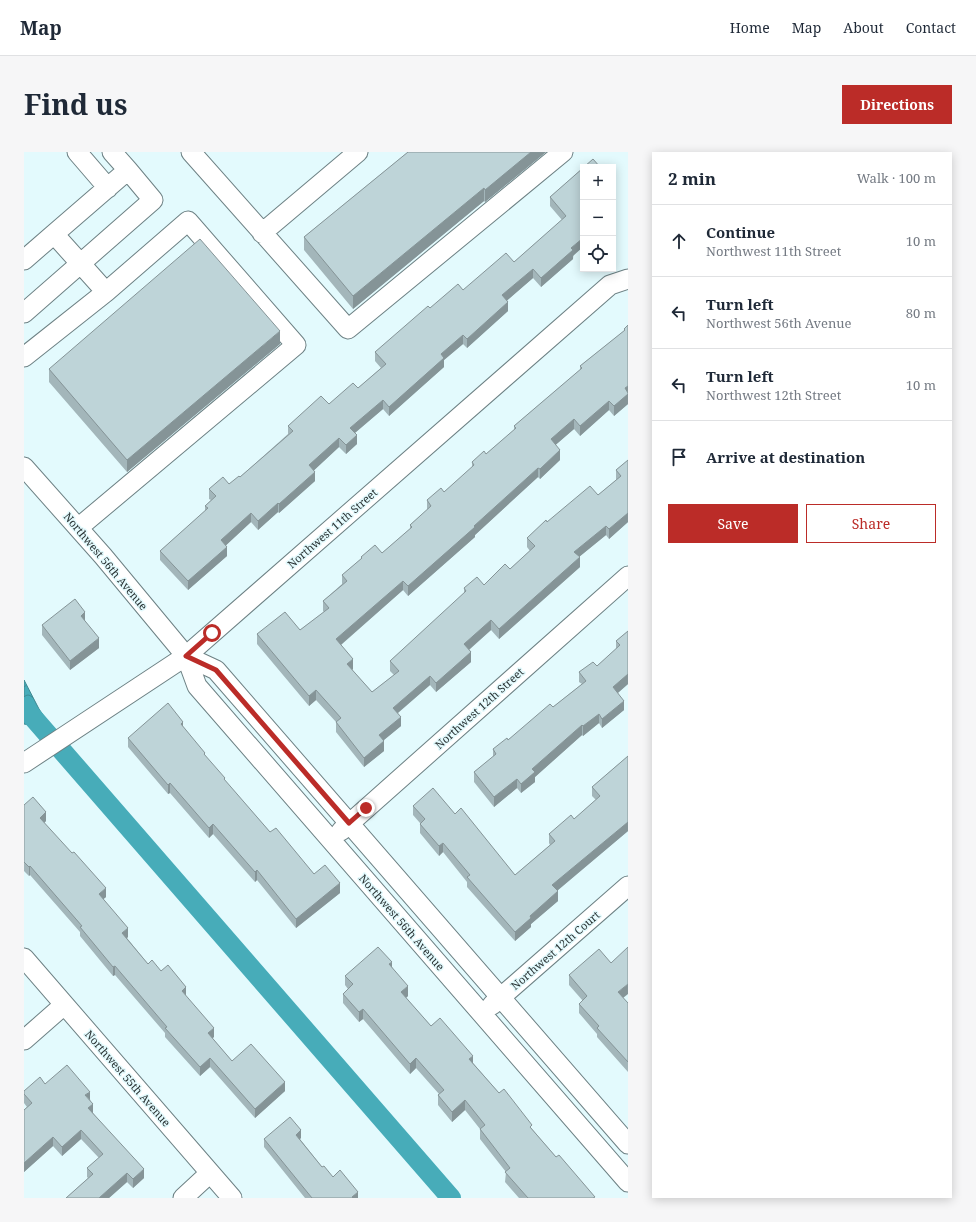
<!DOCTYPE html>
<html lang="en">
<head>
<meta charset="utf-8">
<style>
	body { margin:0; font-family:"Noto Serif",serif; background:#f6f6f7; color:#1f2937 }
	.controls { position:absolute; right:12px; top:12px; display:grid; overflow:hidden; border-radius:0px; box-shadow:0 2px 10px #0003 }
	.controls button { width:36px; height:36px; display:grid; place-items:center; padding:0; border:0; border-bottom:1px solid #e0e1e3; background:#fff; color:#1f2937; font:20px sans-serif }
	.stop { position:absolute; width:12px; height:12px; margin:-9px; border:3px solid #bb2c28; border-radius:50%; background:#fff }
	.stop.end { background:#bb2c28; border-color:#fff; box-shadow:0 1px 4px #0008 }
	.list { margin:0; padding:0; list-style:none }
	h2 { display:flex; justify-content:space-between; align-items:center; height:52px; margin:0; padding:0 16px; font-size:17px }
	h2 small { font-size:13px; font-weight:400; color:#747a83 }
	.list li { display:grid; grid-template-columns:26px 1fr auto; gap:12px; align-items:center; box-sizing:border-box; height:72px; padding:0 16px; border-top:1px solid #e0e1e3 }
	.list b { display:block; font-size:15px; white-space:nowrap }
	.list p { margin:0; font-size:13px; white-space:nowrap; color:#747a83 }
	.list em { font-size:13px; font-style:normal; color:#747a83 }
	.actions { display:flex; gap:8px; padding:12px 16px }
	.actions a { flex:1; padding:9px 0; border:1px solid #bb2c28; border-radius:0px; text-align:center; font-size:14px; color:#bb2c28 }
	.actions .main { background:#bb2c28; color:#fff }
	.icon { flex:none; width:22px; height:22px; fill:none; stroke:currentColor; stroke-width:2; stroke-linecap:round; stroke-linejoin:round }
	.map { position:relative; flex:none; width:604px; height:1046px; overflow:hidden; border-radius:0px }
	header { display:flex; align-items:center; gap:24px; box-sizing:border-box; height:56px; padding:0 20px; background:#fff; border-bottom:1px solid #e0e1e3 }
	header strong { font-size:19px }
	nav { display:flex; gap:22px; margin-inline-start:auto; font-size:14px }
	.intro { display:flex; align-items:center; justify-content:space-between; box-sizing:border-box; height:96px; padding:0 24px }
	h1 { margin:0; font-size:28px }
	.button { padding:10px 18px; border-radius:0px; background:#bb2c28; color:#fff; font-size:14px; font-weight:700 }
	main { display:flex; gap:24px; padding:0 24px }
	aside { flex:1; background:#fff; border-radius:0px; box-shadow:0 2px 10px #0003 }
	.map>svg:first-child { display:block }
	.water { fill:url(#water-waves); stroke:#3e8790 }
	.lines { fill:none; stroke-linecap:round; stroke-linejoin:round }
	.canal { stroke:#47acb9; stroke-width:20 }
	.minor-casing { stroke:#6d8184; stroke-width:21 }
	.minor { stroke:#fff; stroke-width:19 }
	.wall { fill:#a3b6ba }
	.shaded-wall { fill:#859497 }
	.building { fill:#bed4d8; stroke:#859497 }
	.route { stroke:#bb2c28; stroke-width:5 }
	.labels { text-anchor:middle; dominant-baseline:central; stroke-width:3; stroke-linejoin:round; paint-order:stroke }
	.street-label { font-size:11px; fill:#283132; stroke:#e3fafd }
</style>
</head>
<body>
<header>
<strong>Map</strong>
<nav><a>Home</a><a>Map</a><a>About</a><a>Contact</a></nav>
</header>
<div class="intro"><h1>Find us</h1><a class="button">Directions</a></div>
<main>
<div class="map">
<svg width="604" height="1046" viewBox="0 0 604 1046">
	<defs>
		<pattern id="water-waves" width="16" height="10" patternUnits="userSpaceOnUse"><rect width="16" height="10" fill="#47acb9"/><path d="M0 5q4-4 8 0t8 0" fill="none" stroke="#3b8d97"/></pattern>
	</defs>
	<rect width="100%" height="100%" fill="#e3fafd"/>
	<path class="water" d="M0,528L15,557L25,572V578L20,582L13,581L6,573L0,572Z"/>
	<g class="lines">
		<path class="canal" d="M0,555L427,1046"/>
		<defs>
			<path id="minor" d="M53,0L84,36
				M167,0L324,177L539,0
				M238,81L334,0
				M0,108L30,82
				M82,140L30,82L104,18L88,0
				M0,161L129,48L104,18
				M0,205L82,140L164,69L272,193L54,376
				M0,315L79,404L162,504L173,534L604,1030
				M162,504L192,518L604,992
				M0,611L162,504L586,133L604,127
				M317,679L604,424
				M0,806L208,1046
				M468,853L604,734
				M0,888L40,853
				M159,1046L186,1021"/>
		</defs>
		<use href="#minor" class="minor-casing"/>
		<use href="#minor" class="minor"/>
	</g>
	<path class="wall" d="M384,0H522L461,50L460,49L329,157L280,98V85Z
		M559,16L549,107L517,135L509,126L483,148L484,159L443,196L439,192L420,208V215L365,264L359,257L331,281L333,292L322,302L315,295L289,319L291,329L255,361L254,360L234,378L227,370L202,393L203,404L164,438L136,408V399L181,359V354L187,348L185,347V337L205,332L216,325L264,282V274L334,236L357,216L351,209V200L406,156L490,110L538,68L526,54V45Z
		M604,173V252L590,264L585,258L556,284L550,277L531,293L536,308L516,327L514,325L451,383V385L384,444L379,438L317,493L329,517L328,518L348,540L370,523L366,519V509L440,442V436L460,433L486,417L506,399L503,395V386L523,370L574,343L592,328V318L604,308V370L585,387L582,383L555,405L556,415L475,487L467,478L445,498L447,510L412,540L406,533L374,561L377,574L360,588V599L340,615L312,580V570L292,548L285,554L233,492V482L276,478L300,460L299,459V449L318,432V423L337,407V405L358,401L386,377V373L403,358V348L420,340L448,316V310L462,302L490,278V274L556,218V214L600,179V177Z
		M256,192L103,320L25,230V217Z
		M61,469L75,496L46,518L18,483V473Z
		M604,479V532L594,541L600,558L578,576L575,571L559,584L558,583L511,625V630L497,641L493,636L470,655L450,630V620L469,605V597L484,588L529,555L558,532L555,530V520L573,514L592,497V489Z
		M159,575L201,629L246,680L290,722L316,741L272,776L233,728L231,730L189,682L185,686L146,641L144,642L104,595V586Z
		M604,604V679L533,739L534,749L507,772V775L491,789L443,735V730L419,700L415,704L396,681V671L389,663V654L431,662L491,723L526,693L525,691V682L550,667L572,648L568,644V635Z
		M0,653L22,669L20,671L82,745L79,747L104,785L103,786L124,812L137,819L162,844L190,885L188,886L208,909L261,939L231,966L186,915L176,924L141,885V881L91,823L89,824L56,784V780L6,723L5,724L0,719Z
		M368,815L384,844L382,846L407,874L449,911L475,941L508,977L532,1005L571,1046H495L481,1030L482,1020L456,987V977L441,958L428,970L414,953V943L415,942L392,916L386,922L339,867L335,870L319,851V842L324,837L321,833V824Z
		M545,823L599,846L604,851V920L573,885V882L555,861V852L559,849L545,833Z
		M21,932L66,947L69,961L120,1026L109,1036L103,1030L85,1046H42L64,1026L63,1025V1016L75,1006L57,987L38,1004L29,994L0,1020V958L3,955L0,951V939Z
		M277,986L276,987L298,1015L309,1025L334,1046H281L240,995V987Z"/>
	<path class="shaded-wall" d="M507,0H522L461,50V38Z
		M592,33V43L589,46V36Z
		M460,36V49L329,157V144Z
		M559,86V95L549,104V107L517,135V126L547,96Z
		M509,117V126L478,153V143Z
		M484,150V159L443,196V187Z
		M256,179V192L103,320V308Z
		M439,183V192L420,208V215L365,264V255L417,202Z
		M604,234V252L590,264V254L601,236Z
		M359,248V257L326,285V276Z
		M585,249V258L556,284V274Z
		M550,267V277L527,297V287Z
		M333,283V292L322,302V293Z
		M315,286V295L285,323V313Z
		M536,298V308L516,327V317Z
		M514,316V325L451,383V385L384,444V434Z
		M291,320V329L255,361V352Z
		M254,351V360L234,378V369Z
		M227,361V370L197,398V388Z
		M604,361V370L585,387V377Z
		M582,374V383L550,409V400Z
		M203,395V404L164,438V429Z
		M556,405V415L475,487V477Z
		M379,429V438L312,497V487Z
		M61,460V470L57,464Z
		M467,468V478L440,502V492Z
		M75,486V496L46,518V509Z
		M447,500V510L412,540V531Z
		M329,507V517L323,522V512Z
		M604,522V532L589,545V535Z
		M406,524V533L369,565V556Z
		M292,538V548L285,554V544Z
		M600,549V558L578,576V567Z
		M575,562V571L559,584V574Z
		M377,565V574L355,592V583Z
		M159,570V580L157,572Z
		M558,573V583L511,625V630L497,641V632L508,617Z
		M360,589V599L340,615V606Z
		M493,627V636L470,655V645Z
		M146,631V641L144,642V633Z
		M22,660V669L16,675V666Z
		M604,670V679L528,743V733Z
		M189,672V682L185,686V676Z
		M419,691V700L415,704V694Z
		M6,714V723L5,724V715Z
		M233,718V728L231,730V720Z
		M316,731V741L272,776V767Z
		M82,736V745L75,751V742Z
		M534,739V749L507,772V775L491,789V780L506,764Z
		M104,776V785L98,790V781Z
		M368,810V820L365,812Z
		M91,814V823L89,824V815Z
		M604,832V842L594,850V840Z
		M384,834V844L377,850V840Z
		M162,835V844L158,839Z
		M339,857V867L335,870V860Z
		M190,876V885L184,890V881Z
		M449,904V914L445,907Z
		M186,906V915L176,924V915Z
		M392,906V916L386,922V912Z
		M261,930V939L231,966V957Z
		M66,940V948L61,943Z
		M441,948V958L428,970V960Z
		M69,952V961L64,965V956Z
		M57,978V987L38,1004V995Z
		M277,978V986L272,990V983Z
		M29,985V994L0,1020V1011Z
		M120,1017V1026L109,1036V1027Z
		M103,1021V1030L85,1046H75Z
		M334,1040V1046H328V1045Z"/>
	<path class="building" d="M384,0H507L461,38L460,36L329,144L280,85Z
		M569,7L576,15H560Z
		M559,16V86L547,96L549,98L517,126L509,117L478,143L484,150L443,187L439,183L417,202L420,206L365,255L359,248L326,276L333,283L322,293L315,286L285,313L291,320L255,352L254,351L234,369L227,361L197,388L203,395L164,429L136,399L184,356L181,354L192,344L185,337L199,325L205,332L215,324L216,325L269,279L264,274L297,244L305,252L329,231L334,236L362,212L351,200L404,154L406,156L434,132L439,138L482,101L490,110L542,64L526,45Z
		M589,30L592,33L589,36Z
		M176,87L256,179L103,308L25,217Z
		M604,173V234L601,236L604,241V242L590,254L585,249L556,274L550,267L527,287L536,298L516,317L514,316L450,374L451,375L384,434L379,429L312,487L329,507L323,512L348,540L375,519L366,509L442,439L440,436L453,425L460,433L481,412L486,417L511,394L503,386L522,368L523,370L566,334L574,343L597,324L592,318L604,308V361L585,377L582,374L550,400L556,405L475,477L467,468L440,492L447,500L412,531L406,524L369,556L377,565L355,583L360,589L340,606L312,570L317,566L292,538L285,544L233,482L261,460L276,478L305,456L299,449L323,429L318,423L338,406L337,405L351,393L358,401L388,375L386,373L407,354L403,348L417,336L420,340L450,313L448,310L460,299L462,302L492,276L490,274L558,216L556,214L601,178L600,177Z
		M51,447L61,460L57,464L75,486L46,509L18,473Z
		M604,479V522L589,535L600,549L578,567L575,562L559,574L558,573L508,617L511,620L497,632L493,627L470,645L450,620L472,602L469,597L483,586L484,588L526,552L529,555L562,529L555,520L569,510L573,514L596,493L592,489Z
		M144,551L159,570L157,572L181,601L180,602L201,626L200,627L246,680L252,676L290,722L301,713L316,731L272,767L233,718L231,720L189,672L185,676L146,631L144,633L104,586Z
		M604,604V670L528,733L534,739L506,764L507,766L491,780L443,725L446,723L419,691L415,694L396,672L401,667L389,654L409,636L431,662L437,656L491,723L531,689L525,682L547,663L550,667L576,644L568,635Z
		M9,645L22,660L16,666L48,701L50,700L82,736L75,742L104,776L98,781L124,812L128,808L137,819L144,813L162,835L158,839L190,876L184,881L208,909L227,892L261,930L231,957L186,906L176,915L141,876L143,875L91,814L89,815L56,775L58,774L6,714L5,715L0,710V653Z
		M354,795L368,810L365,812L384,834L377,840L407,874L416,866L449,904L445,907L475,941L480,937L508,973L506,975L532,1005L535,1003L571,1045L569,1046H504L481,1020L486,1016L456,977L461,973L441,948L428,960L414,943L420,938L392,906L386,912L339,857L335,860L319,842L329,832L321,824Z
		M604,795V832L594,840L604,851V910L573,876L575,874L555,852L563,844L545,823L575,797L587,811Z
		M43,913L66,940L61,943L69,952L64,956L120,1017L109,1027L103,1021L75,1046H42L69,1022L63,1016L79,1002L57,978L38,995L29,985L0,1011V958L8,951L0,942V939L16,925L21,932Z
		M266,965L277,978L272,983L298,1015L300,1014L309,1025L316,1018L334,1040L328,1045L329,1046H288L240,987Z"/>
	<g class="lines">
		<path class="route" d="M188,481L162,504L192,518L325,671L342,656"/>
	</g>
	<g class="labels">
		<g class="street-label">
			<text transform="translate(308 376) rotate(-41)">Northwest 11th Street</text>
			<text transform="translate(82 409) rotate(50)">Northwest 56th Avenue</text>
			<text transform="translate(455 556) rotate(-42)">Northwest 12th Street</text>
			<text transform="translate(378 770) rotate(49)">Northwest 56th Avenue</text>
			<text transform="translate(531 798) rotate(-41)">Northwest 12th Court</text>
			<text transform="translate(104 926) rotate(49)">Northwest 55th Avenue</text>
		</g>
	</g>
</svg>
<div class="controls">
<button>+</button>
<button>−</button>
<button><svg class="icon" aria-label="locate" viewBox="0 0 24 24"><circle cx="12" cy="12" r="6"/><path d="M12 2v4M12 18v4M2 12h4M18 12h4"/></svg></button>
</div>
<div class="stop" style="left:188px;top:481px"></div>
<div class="stop end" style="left:342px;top:656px"></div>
</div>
<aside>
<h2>2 min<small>Walk · 100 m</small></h2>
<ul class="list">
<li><svg class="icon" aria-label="ahead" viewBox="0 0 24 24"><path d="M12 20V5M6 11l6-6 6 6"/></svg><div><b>Continue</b><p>Northwest 11th Street</p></div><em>10 m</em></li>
<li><svg class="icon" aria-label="left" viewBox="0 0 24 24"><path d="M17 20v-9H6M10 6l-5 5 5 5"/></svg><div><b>Turn left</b><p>Northwest 56th Avenue</p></div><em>80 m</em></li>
<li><svg class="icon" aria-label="left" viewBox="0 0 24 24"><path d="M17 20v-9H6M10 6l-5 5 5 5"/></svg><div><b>Turn left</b><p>Northwest 12th Street</p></div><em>10 m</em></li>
<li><svg class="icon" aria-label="arrive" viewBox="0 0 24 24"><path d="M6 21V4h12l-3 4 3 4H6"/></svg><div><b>Arrive at destination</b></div></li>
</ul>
<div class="actions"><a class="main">Save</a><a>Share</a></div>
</aside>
</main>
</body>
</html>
